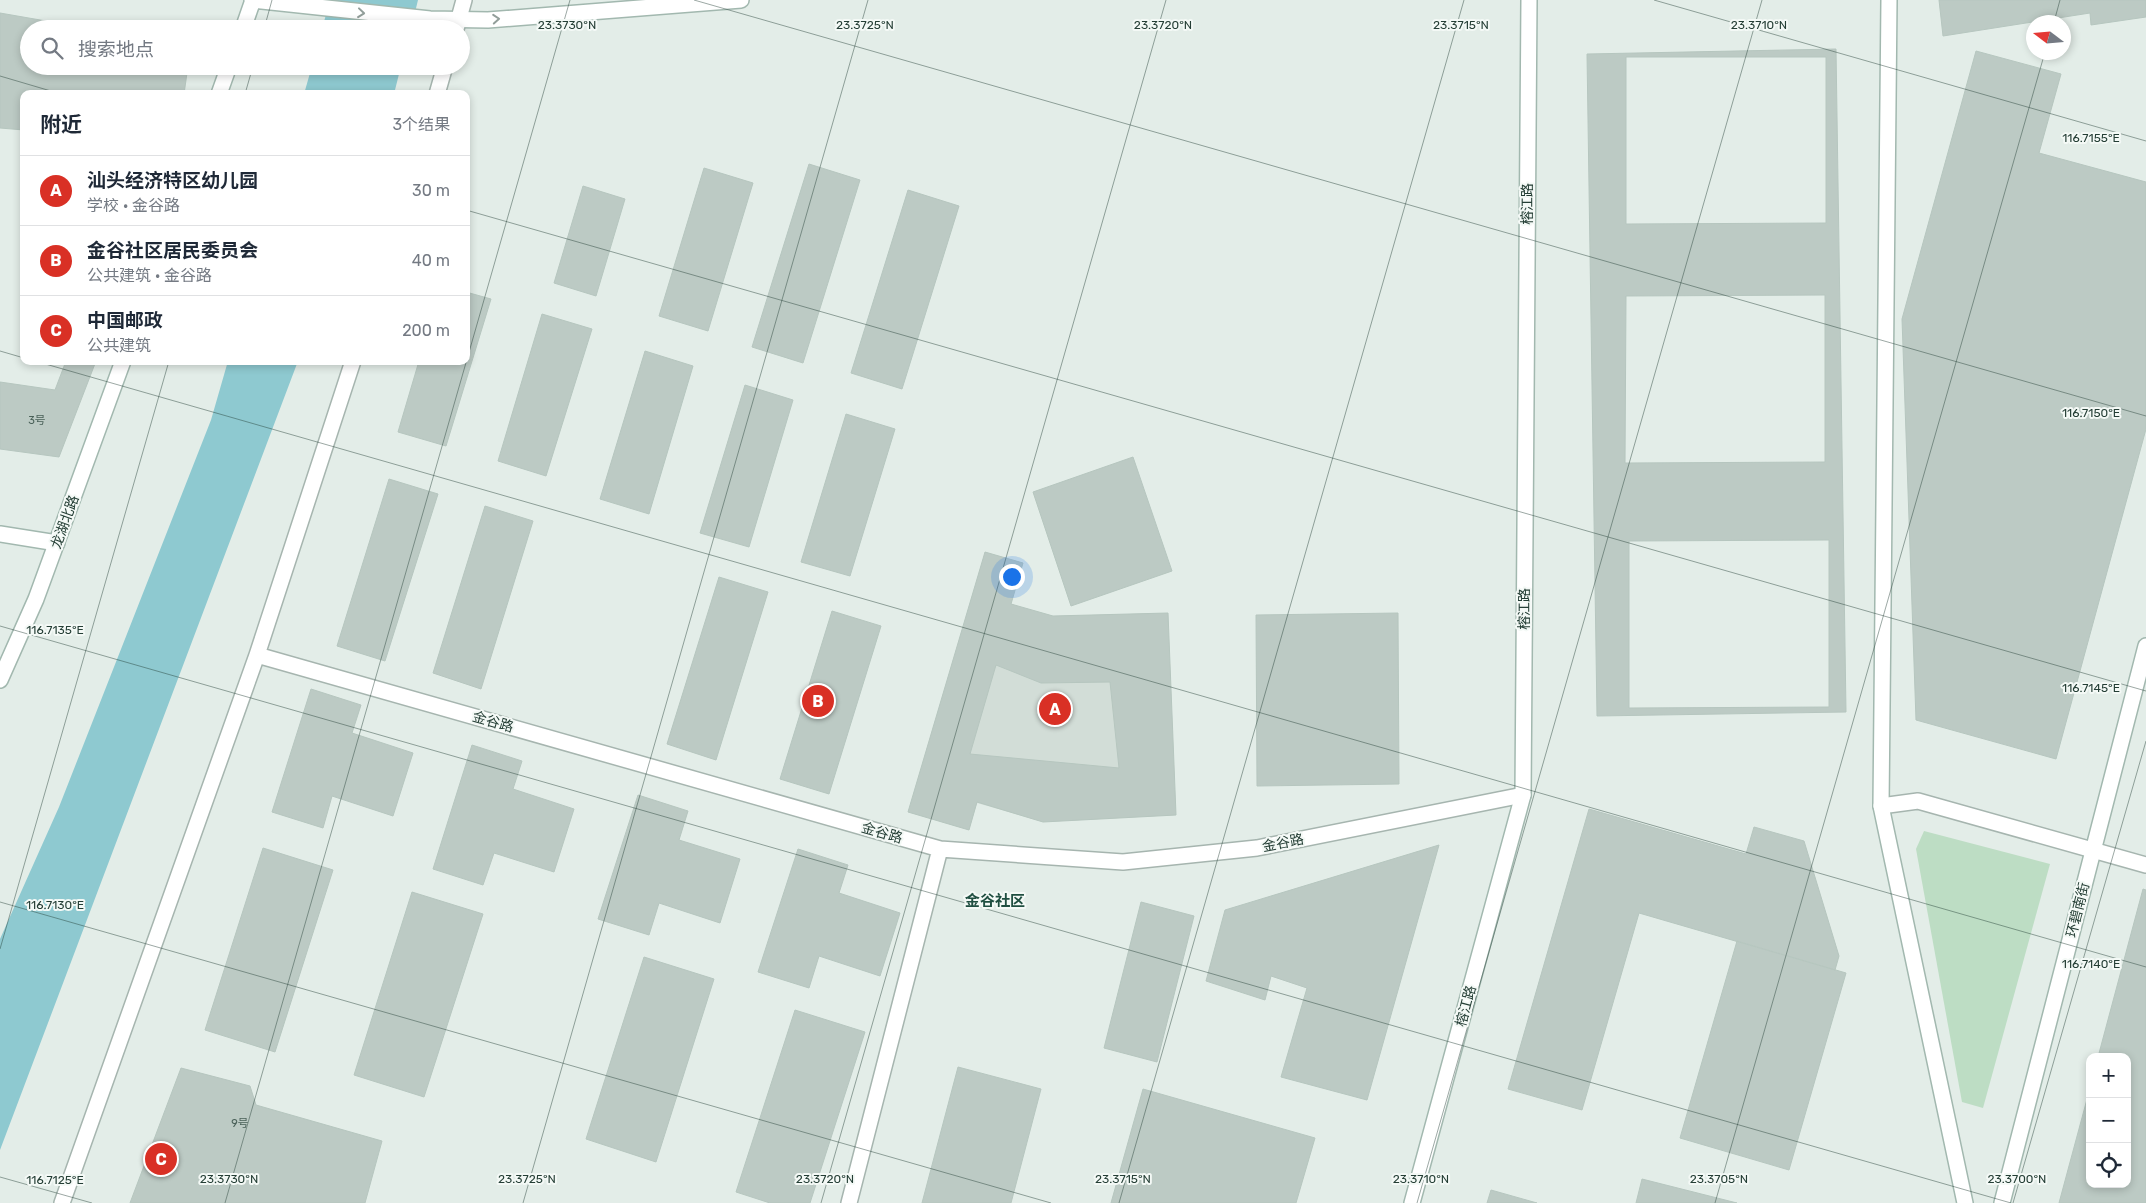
<!DOCTYPE html>
<html lang="zh">
<head>
<meta charset="utf-8">
<style>
	body { margin:0; font-family:Rubik,"Noto Sans SC",sans-serif; background:#f2f2f3; color:#1f2937 }
	.controls { position:absolute; right:15px; bottom:15px; display:grid; overflow:hidden; border-radius:10px; box-shadow:0 2px 8px #0003 }
	.controls button { width:45px; height:45px; display:grid; place-items:center; padding:0; border:0; border-bottom:1px solid #e0e1e3; background:#fff; color:#1f2937; font:25px sans-serif }
	.compass { position:absolute; left:2026px; top:15px; width:45px; height:45px; border-radius:50%; background:#fff; box-shadow:0 2px 8px #0003; rotate:286deg }
	.you { position:absolute; left:1011px; top:576px; width:18px; height:18px; margin:-12px; border:4px solid #fff; border-radius:50%; background:#1a73e8; box-shadow:0 0 0 8px #1a73e833 }
	.badge { display:grid; place-items:center; width:32px; height:32px; border-radius:50%; background:#d93025; color:#fff; font-size:16px; font-weight:700 }
	.pin { position:absolute; translate:-50% -50%; border:2px solid #fff; box-shadow:0 1px 5px #0006 }
	.list { margin:0; padding:0; list-style:none }
	h2 { display:flex; justify-content:space-between; align-items:center; height:65px; margin:0; padding:0 20px; font-size:21px }
	h2 small { font-size:16px; font-weight:400; color:#747a83 }
	.list li { display:grid; grid-template-columns:32px 1fr auto; gap:15px; align-items:center; box-sizing:border-box; height:70px; padding:0 20px; border-top:1px solid #e0e1e3 }
	.list b { display:block; font-size:19px; white-space:nowrap }
	.list p { margin:0; font-size:16px; white-space:nowrap; color:#747a83 }
	.list em { font-size:16px; font-style:normal; color:#747a83 }
	.icon { flex:none; width:28px; height:28px; fill:none; stroke:currentColor; stroke-width:2; stroke-linecap:round; stroke-linejoin:round }
	.map { position:relative; flex:none; width:2146px; height:1203px; overflow:hidden }
	.search { position:absolute; background:#fff; box-shadow:0 2px 8px #0003; left:20px; top:20px; width:450px; height:55px; display:flex; align-items:center; gap:12px; box-sizing:border-box; padding:0 18px; border-radius:28px; color:#747a83; font-size:19px }
	.panel { position:absolute; background:#fff; box-shadow:0 2px 8px #0003; left:20px; top:90px; width:450px; height:275px; border-radius:10px }
	.map>svg:first-child { display:block }
	.built { fill:#d2ddd7 }
	.green { fill:#bdddc4 }
	.water { fill:#8ec9d0 }
	.building { fill:#bccac4; stroke:#b6c6bf; fill-rule:evenodd }
	.lines { fill:none; stroke-linecap:round; stroke-linejoin:round }
	.street-casing { stroke:#a6b5af; stroke-width:18 }
	.secondary-casing { stroke:#a2b8af; stroke-width:18 }
	.street { stroke:#fff; stroke-width:15 }
	.secondary { stroke:#fff; stroke-width:15 }
	.oneway { stroke:#929e9a }
	.ticks { fill:none; stroke:#243e35; stroke-width:1; stroke-opacity:0.45 }
	.labels { text-anchor:middle; dominant-baseline:central; stroke-width:4; stroke-linejoin:round; paint-order:stroke }
	.number-label { font-size:11px; fill:#4a6159 }
	.street-label { font-size:14px; fill:#243e35; stroke:#f4f9f6 }
	.neighbourhood-label { font-size:15px; font-weight:bold; fill:#204f41; stroke:#f4f9f6 }
	.ticks-label { font-size:12px; text-anchor:middle; fill:#243e35; stroke:#f4f9f6; stroke-width:4; stroke-linejoin:round; paint-order:stroke }
</style>
</head>
<body>
<div class="map">
<svg width="2146" height="1203" viewBox="0 0 2146 1203">
	<rect width="100%" height="100%" fill="#e3ede8"/>
	<path class="built" d="M985,552L1023,563L1011,604L1053,616L1168,613L1176,815L1043,822L977,803L969,830L908,812Z"/>
	<path class="green" d="M1924,831L2050,864L1983,1108L1962,1102L1916,849Z"/>
	<path class="water" d="M330,0H418L411,29H322Z
		M312,66H401L394,94H304Z
		M228,361H298L0,1150V939L59,807L211,420Z"/>
	<path class="building" d="M1939,0H2146V17L2091,25L2090,13L1943,36Z
		M0,13L92,29H29V66H188L184,94H24V130L0,128Z
		M1836,49L1846,712L1597,716L1587,54Z
		M1976,51L2061,74L2039,153L2146,182V429L2056,759L1916,720L1902,319Z
		M1626,57H1826V223L1626,224Z
		M809,164L860,180L803,363L752,347Z
		M704,168L753,183L708,331L659,316Z
		M583,186L625,199L596,296L554,283Z
		M908,190L959,206L902,389L851,373Z
		M466,292L491,299L446,446L398,432L419,361H466Z
		M1825,295V462L1625,463L1626,296Z
		M542,314L592,329L546,476L498,461Z
		M645,351L693,366L649,514L600,499Z
		M66,361H96L59,457L0,449V382L55,390Z
		M745,385L793,400L749,547L700,533Z
		M846,414L895,429L850,576L801,562Z
		M1133,457L1172,571L1071,606L1033,492Z
		M389,479L438,494L385,661L337,646Z
		M485,506L533,521L481,689L433,673Z
		M1829,540V707L1629,708V541Z
		M985,552L1023,563L1011,604L1053,616L1168,613L1176,815L1043,822L977,802L969,830L908,812ZM996,665L1041,683L1110,682L1119,768L970,754Z
		M719,577L768,592L716,760L667,744Z
		M832,611L881,626L829,794L780,779Z
		M1398,613L1399,784L1257,786L1256,615Z
		M311,689L361,705L352,733L413,753L393,816L332,796L323,828L272,812Z
		M472,745L522,761L513,789L574,809L554,872L494,853L483,885L433,869Z
		M638,795L688,811L679,840L740,859L720,923L659,903L649,935L598,919Z
		M1589,809L1746,854L1754,827L1804,841L1839,956L1835,970L1639,913L1582,1110L1508,1089Z
		M1439,845L1367,1100L1281,1077L1307,988L1271,976L1265,1000L1206,981L1225,910Z
		M263,848L333,870L275,1052L205,1030Z
		M798,849L848,865L839,893L900,913L880,976L819,956L809,988L758,972Z
		M2143,889L2146,890V1203H2059L2090,1088V1184H2127V1057H2098Z
		M412,892L483,914L424,1097L354,1075Z
		M1141,902L1194,916L1157,1062L1104,1048Z
		M1737,941L1846,973L1789,1170L1680,1138Z
		M644,957L714,979L656,1162L586,1139Z
		M795,1010L865,1032L810,1203H770L736,1192Z
		M958,1067L1041,1089L1011,1203H922Z
		M181,1068L250,1086L256,1105L382,1141L365,1203H130Z
		M1143,1089L1315,1138L1296,1203H1111Z
		M1642,1179L1737,1203H1636Z
		M1491,1190L1537,1203H1487Z"/>
	<g class="lines">
		<defs>
			<path id="street" d="M456,29L464,0
				M437,94L445,66
				M257,655L940,849L1123,862L1257,848L1523,795
				M1881,806L1918,801L2146,865
				M62,1203L257,655L353,361
				M849,1203L940,849"/>
			<path id="secondary" d="M252,0L430,19L488,20L741,0
				M1889,0L1881,806L1965,1203
				M243,29L253,0
				M219,94L229,66
				M0,534L57,543
				M0,680L36,599L123,361
				M1412,1203L1523,795L1529,0
				M2002,1203L2146,646"/>
		</defs>
		<use href="#street" class="street-casing"/>
		<use href="#secondary" class="secondary-casing"/>
		<use href="#street" class="street"/>
		<use href="#secondary" class="secondary"/>
	</g>
	<defs><path id="oneway-chevron" d="M-2-3.5L2.5 0L-2 3.5" fill="none" stroke-width="1.6" stroke-linecap="round" stroke-linejoin="round" transform="scale(1.25)"/></defs>
	<g class="oneway">
		<use href="#oneway-chevron" transform="translate(361 13) rotate(6)"/>
		<use href="#oneway-chevron" transform="translate(496 19) rotate(-4)"/>
	</g>
	<path class="ticks" d="M694,0L2146,416M1654,0L2146,141M2054,22L2060,0M264,29L272,0M0,76L61,94M245,94L253,66M466,210L2146,691M0,351L24,358M35,361L2146,967M0,626L2011,1203M0,902L1051,1203M0,949L169,361M0,1177L92,1203M225,1203L570,0M523,1203L868,0M821,1203L1166,0M1119,1203L1464,0M1417,1203L1762,0M1715,1203L2045,52M2013,1203L2146,741"/>
	<g class="labels">
		<g class="number-label">
			<text x="37" y="420">3号</text>
			<text x="240" y="1123">9号</text>
		</g>
		<g class="street-label">
			<text transform="translate(1527 204) rotate(-90)">榕江路</text>
			<text transform="translate(65 522) rotate(-70)">龙湖北路</text>
			<text transform="translate(1524 609) rotate(-90)">榕江路</text>
			<text transform="translate(493 722) rotate(16)">金谷路</text>
			<text transform="translate(882 833) rotate(16)">金谷路</text>
			<text transform="translate(1283 843) rotate(-11)">金谷路</text>
			<text transform="translate(2078 910) rotate(-76)">环碧南街</text>
			<text transform="translate(1466 1006) rotate(-75)">榕江路</text>
		</g>
		<g class="neighbourhood-label">
			<text x="995" y="901">金谷社区</text>
		</g>
	</g>
	<g class="ticks-label">
		<text x="567" y="29">23.3730°N</text>
		<text x="865" y="29">23.3725°N</text>
		<text x="1163" y="29">23.3720°N</text>
		<text x="1461" y="29">23.3715°N</text>
		<text x="1759" y="29">23.3710°N</text>
		<text x="2091" y="142">116.7155°E</text>
		<text x="2091" y="417">116.7150°E</text>
		<text x="55" y="634">116.7135°E</text>
		<text x="2091" y="692">116.7145°E</text>
		<text x="55" y="909">116.7130°E</text>
		<text x="2091" y="968">116.7140°E</text>
		<text x="229" y="1183">23.3730°N</text>
		<text x="527" y="1183">23.3725°N</text>
		<text x="825" y="1183">23.3720°N</text>
		<text x="1123" y="1183">23.3715°N</text>
		<text x="1421" y="1183">23.3710°N</text>
		<text x="1719" y="1183">23.3705°N</text>
		<text x="2017" y="1183">23.3700°N</text>
		<text x="55" y="1184">116.7125°E</text>
	</g>
</svg>
<div class="controls">
<button>+</button>
<button>−</button>
<button><svg class="icon" aria-label="locate" viewBox="0 0 24 24"><circle cx="12" cy="12" r="6"/><path d="M12 2v4M12 18v4M2 12h4M18 12h4"/></svg></button>
</div>
<svg class="compass" viewBox="-18 -18 36 36"><path d="M0-13l5 13h-10z" fill="#e53935"/><path d="M0 13l5-13h-10z" fill="#747a83"/></svg>
<div class="you"></div>
<div class="pin badge" style="left:1055px;top:709px">A</div>
<div class="pin badge" style="left:818px;top:701px">B</div>
<div class="pin badge" style="left:161px;top:1159px">C</div>
<div class="search"><svg class="icon" aria-label="search" viewBox="0 0 24 24"><circle cx="10" cy="10" r="6"/><path d="M15 15l6 6"/></svg>搜索地点</div>
<section class="panel">
<h2>附近<small>3个结果</small></h2>
<ul class="list">
<li><span class="badge">A</span><div><b>汕头经济特区幼儿园</b><p>学校 · 金谷路</p></div><em>30 m</em></li>
<li><span class="badge">B</span><div><b>金谷社区居民委员会</b><p>公共建筑 · 金谷路</p></div><em>40 m</em></li>
<li><span class="badge">C</span><div><b>中国邮政</b><p>公共建筑</p></div><em>200 m</em></li>
</ul>
</section>
</div>
</body>
</html>
